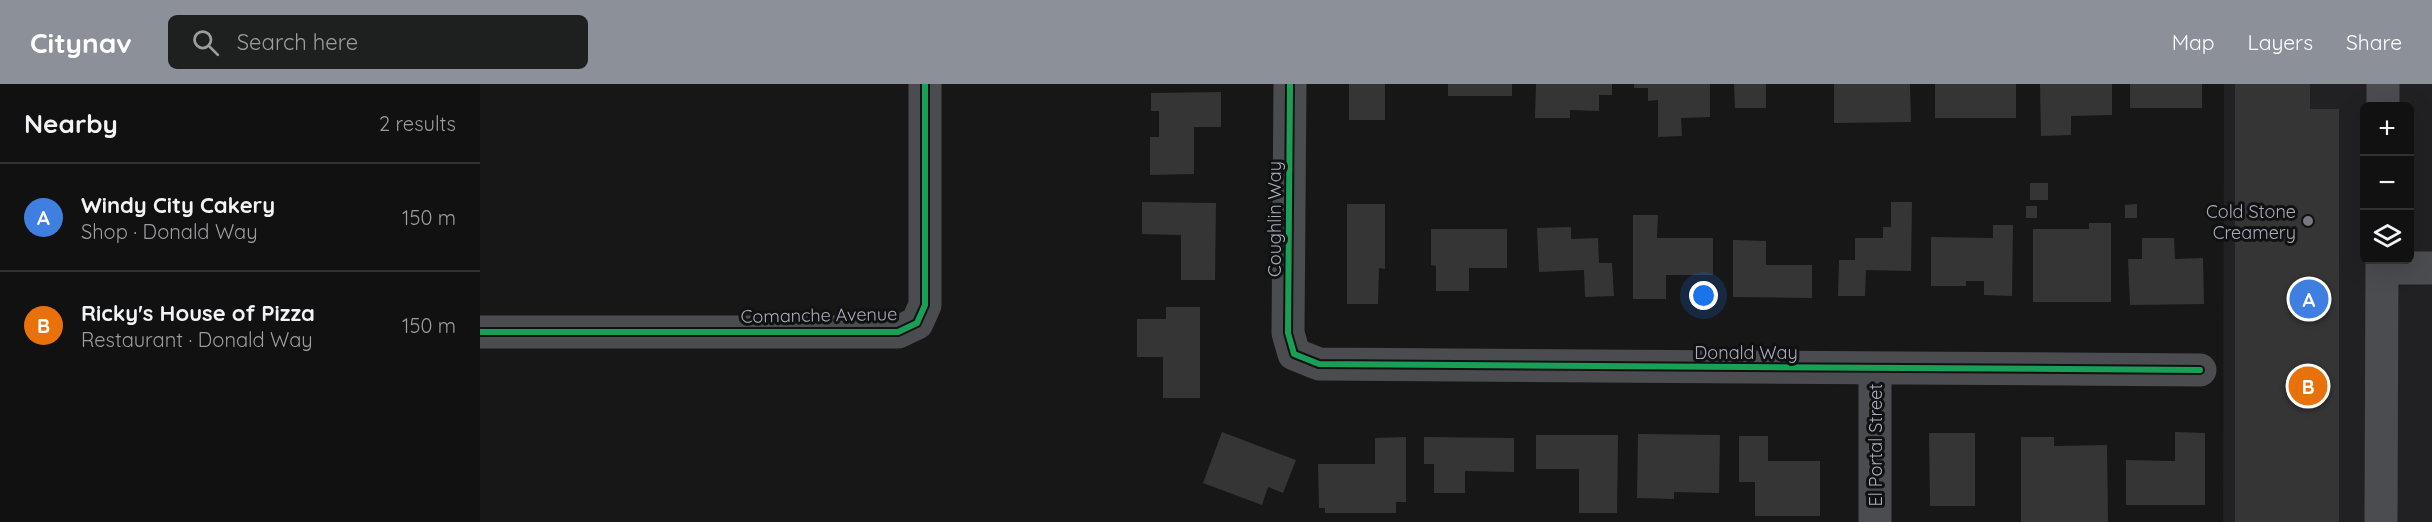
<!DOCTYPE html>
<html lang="en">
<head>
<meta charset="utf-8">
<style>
	body { margin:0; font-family:Quicksand,sans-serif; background:#1e1f1f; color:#f1f3f6 }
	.controls { position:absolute; right:18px; top:18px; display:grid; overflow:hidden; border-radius:9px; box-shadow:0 6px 24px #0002 }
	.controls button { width:54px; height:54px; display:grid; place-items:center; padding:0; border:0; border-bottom:2px solid #303131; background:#111; color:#f1f3f6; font:30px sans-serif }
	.you { position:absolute; left:1224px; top:212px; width:21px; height:21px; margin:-15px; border:4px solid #fff; border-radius:50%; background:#1a73e8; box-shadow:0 0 0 9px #1a73e833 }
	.badge { display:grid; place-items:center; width:39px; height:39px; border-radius:50%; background:#8c9099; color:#fff; font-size:20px; font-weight:700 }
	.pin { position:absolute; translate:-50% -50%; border:3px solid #fff; box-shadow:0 2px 6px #0006 }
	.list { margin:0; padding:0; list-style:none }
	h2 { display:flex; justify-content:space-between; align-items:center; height:78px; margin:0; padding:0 24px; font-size:26px }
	h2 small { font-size:20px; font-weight:400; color:#9c9d9f }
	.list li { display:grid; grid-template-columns:39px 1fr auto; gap:18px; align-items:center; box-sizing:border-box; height:108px; padding:0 24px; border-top:2px solid #303131 }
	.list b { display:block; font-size:22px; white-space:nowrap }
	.list p { margin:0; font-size:20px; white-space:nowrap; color:#9c9d9f }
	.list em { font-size:20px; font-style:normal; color:#9c9d9f }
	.icon { flex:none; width:33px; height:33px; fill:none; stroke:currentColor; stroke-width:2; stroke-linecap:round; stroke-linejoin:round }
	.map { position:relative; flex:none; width:1952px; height:438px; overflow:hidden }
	header { display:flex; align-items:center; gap:36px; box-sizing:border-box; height:84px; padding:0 30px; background:#8c9099; color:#fff }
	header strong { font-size:28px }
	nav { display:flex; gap:33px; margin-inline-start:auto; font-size:21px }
	.search { width:420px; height:54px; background:#1e1f1f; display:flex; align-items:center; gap:15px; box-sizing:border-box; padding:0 21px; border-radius:9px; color:#9c9d9f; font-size:22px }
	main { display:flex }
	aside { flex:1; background:#111 }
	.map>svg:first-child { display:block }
	.built { fill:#212123; fill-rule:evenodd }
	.building { fill:#353536 }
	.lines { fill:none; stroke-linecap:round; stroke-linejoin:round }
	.minor { stroke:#4b4c50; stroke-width:33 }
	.cycleway-casing { stroke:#111113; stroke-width:10 }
	.cycleway { stroke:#1a9f57; stroke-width:6 }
	.poi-dot { fill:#757880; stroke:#111113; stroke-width:2 }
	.labels { text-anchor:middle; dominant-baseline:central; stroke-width:6; stroke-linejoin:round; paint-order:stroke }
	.poi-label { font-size:18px; fill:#a8adb8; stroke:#111113; text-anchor:end }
	.street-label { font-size:18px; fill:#a8adb8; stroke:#111113 }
</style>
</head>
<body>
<header>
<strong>Citynav</strong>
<div class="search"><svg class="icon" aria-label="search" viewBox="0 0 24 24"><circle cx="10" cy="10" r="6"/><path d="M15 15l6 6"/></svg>Search here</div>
<nav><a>Map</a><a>Layers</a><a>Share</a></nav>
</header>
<main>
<aside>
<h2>Nearby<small>2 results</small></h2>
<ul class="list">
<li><span class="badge" style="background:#3f7fe0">A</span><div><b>Windy City Cakery</b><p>Shop · Donald Way</p></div><em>150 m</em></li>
<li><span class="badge" style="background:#e8710a">B</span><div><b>Ricky's House of Pizza</b><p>Restaurant · Donald Way</p></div><em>150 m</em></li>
</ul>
</aside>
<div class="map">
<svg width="1952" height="438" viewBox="0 0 1952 438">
	<rect width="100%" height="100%" fill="#171717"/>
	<path class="built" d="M1744,0H1952V438H1743ZM1884,22H1930V176H1884Z"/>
	<path class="building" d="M869,0H905V36H869Z
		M968,0H1032V12H968Z
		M1056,0H1132V11H1119V27L1090,26V34H1055Z
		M1154,0H1230V33L1201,34L1202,52L1178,53V16L1168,17V4H1154Z
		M1254,0H1286V24H1255Z
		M1354,0H1430L1431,38L1354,39Z
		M1455,0H1536V34H1455Z
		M1560,0H1632V31L1591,32V51L1561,52Z
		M1650,0H1722V24H1650Z
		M1755,0H1830V25H1859V438H1755Z
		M741,8V43H714V90L670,91V53H679V27H671V9Z
		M1550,99H1568V116H1550Z
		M662,118L736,119L735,196H701V151L662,150Z
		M1411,118H1432L1431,187L1386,186L1385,212H1358L1359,176H1375V154H1403V143H1411Z
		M867,120H905V185L899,184L898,220H867Z
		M1657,120V134H1645V121Z
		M1546,122H1557V134H1546Z
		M1153,131H1178L1177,154H1233V191H1186V215H1153Z
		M1609,139H1631V218H1553V145H1609Z
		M1513,141H1533L1532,212L1504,211V197H1486V202H1451V153L1513,154Z
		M1091,143V155L1118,154L1119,179H1132L1134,212L1105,213L1104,186L1059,188L1057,144Z
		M951,145H1027V184H989V207H956V182L951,181Z
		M1662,154H1694L1695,175L1723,174L1724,220L1650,221L1648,175H1662Z
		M1253,156L1286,157V181H1332V214L1253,213Z
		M686,223H720V314H683V273H657V235H686Z
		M742,348L816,376L803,409L788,403L782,421L723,399Z
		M1695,348L1725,349V421H1646V376L1695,377Z
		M1449,349H1495V422H1450Z
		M1158,350L1240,351L1239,409L1194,408V415L1157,414Z
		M1056,351H1138L1137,429H1099V385H1056Z
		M1259,352H1288V377H1340V432H1275V398H1259Z
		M926,353V418H916V429H845V424H839L838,380H895V354Z
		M944,353L1034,354V388L985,387V409H954V380H944Z
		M1541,353H1574V362L1627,361L1628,438H1541Z"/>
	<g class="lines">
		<path class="minor" d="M810,0L808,249L814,270L839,280L1720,286
			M1903,22V0
			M1902,184H1952
			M0,248H418L437,239L445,221V0
			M1395,284V438
			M1901,438L1902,176"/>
		<defs>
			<path id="cycleway" d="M810,0L808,249L814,270L839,280L1720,286
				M0,248H418L437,239L445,221V0"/>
		</defs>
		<use href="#cycleway" class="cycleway-casing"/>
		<use href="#cycleway" class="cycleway"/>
	</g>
	<circle class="poi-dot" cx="1828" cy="137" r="6"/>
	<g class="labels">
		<g class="poi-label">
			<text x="1816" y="127">Cold Stone<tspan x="1816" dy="21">Creamery</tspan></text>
		</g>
		<g class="street-label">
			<text transform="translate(794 135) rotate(-90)">Coughlin Way</text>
			<text transform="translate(339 231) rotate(-1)">Comanche Avenue</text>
			<text x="1266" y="268">Donald Way</text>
			<text transform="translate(1395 361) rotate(-90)">El Portal Street</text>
		</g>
	</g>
</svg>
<div class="controls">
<button>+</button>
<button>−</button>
<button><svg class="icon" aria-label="layers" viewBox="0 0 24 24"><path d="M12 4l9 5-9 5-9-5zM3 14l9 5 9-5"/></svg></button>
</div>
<div class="you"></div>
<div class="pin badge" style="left:1829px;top:215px;background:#3f7fe0">A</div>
<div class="pin badge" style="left:1828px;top:302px;background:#e8710a">B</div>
</div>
</main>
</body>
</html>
